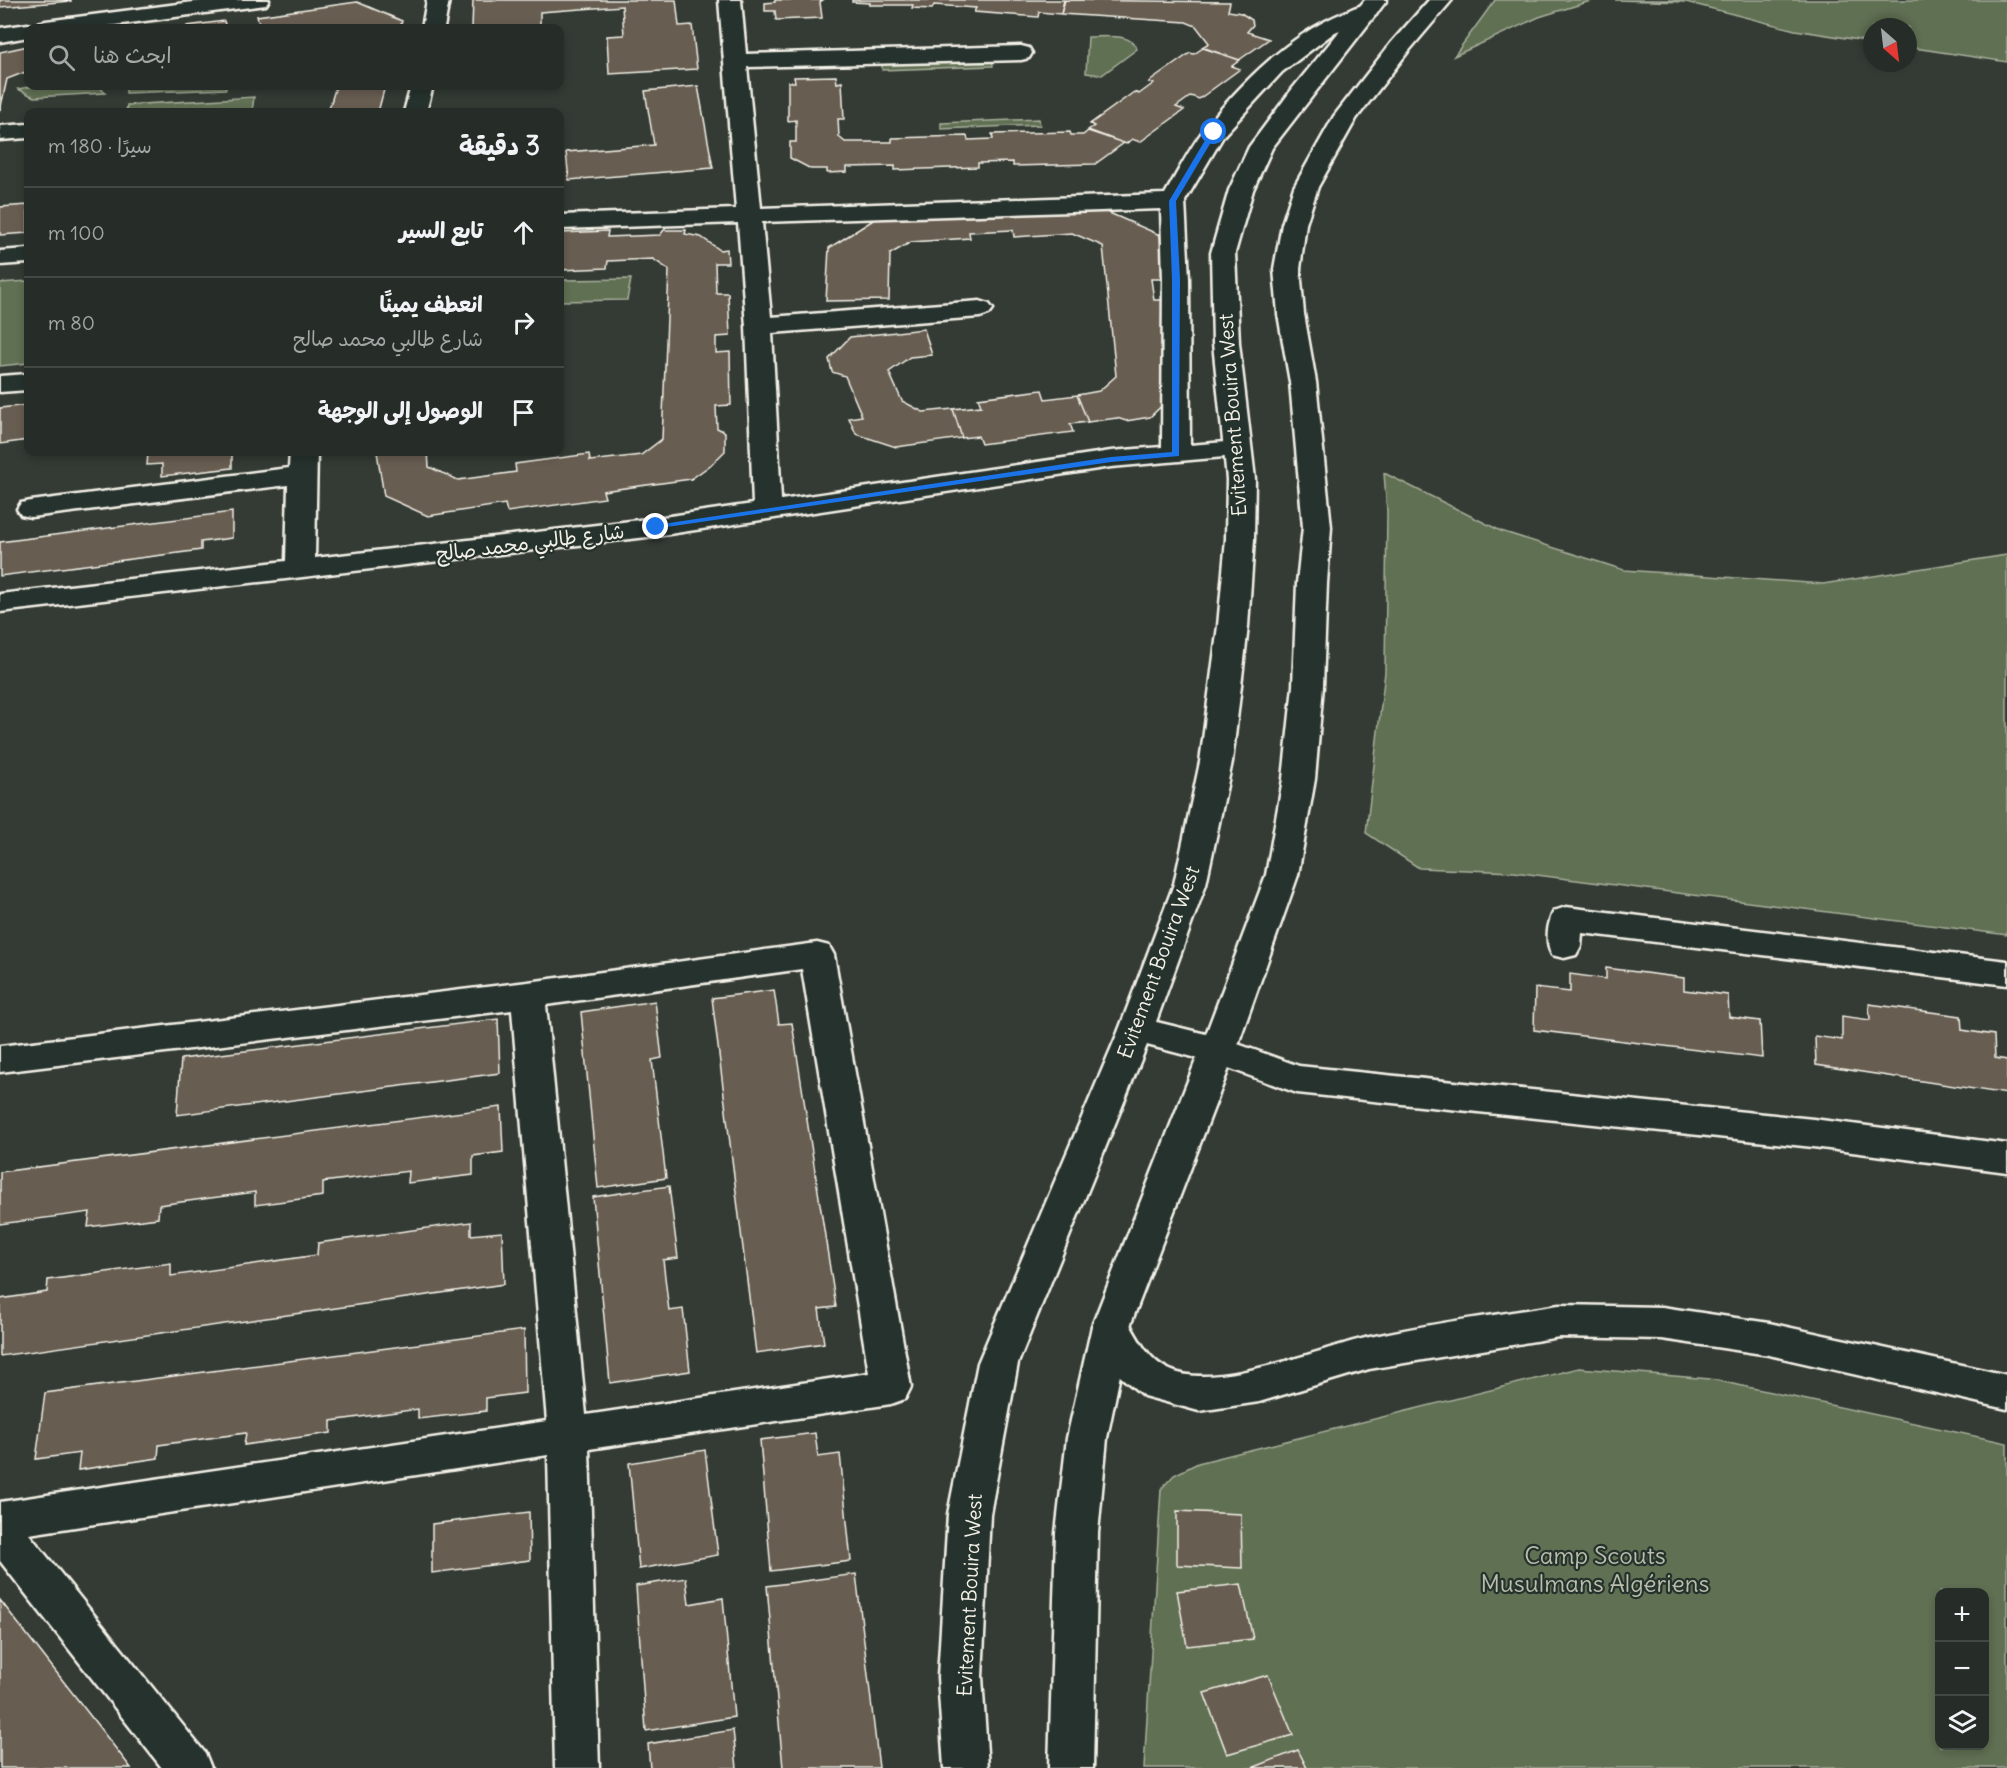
<!DOCTYPE html>
<html lang="ar">
<head>
<meta charset="utf-8">
<style>
	body { margin:0; font-family:Delius,"Playpen Sans Arabic",sans-serif; background:#2e342f; color:#f1f3f6; direction:rtl }
	.controls { position:absolute; right:18px; bottom:18px; display:grid; overflow:hidden; border-radius:12px; box-shadow:0 3px 9px #0003 }
	.controls button { width:54px; height:54px; display:grid; place-items:center; padding:0; border:0; border-bottom:2px solid #424844; background:#262c27; color:#f1f3f6; font:30px sans-serif }
	.compass { position:absolute; left:1863px; top:18px; width:54px; height:54px; border-radius:50%; background:#262c27; box-shadow:0 3px 9px #0003; rotate:152deg }
	.stop { position:absolute; width:18px; height:18px; margin:-14px; border:4px solid #1a73e8; border-radius:50%; background:#fff }
	.stop.end { background:#1a73e8; border-color:#fff; box-shadow:0 2px 6px #0008 }
	.list { margin:0; padding:0; list-style:none }
	h2 { display:flex; justify-content:space-between; align-items:center; height:78px; margin:0; padding:0 24px; font-size:26px }
	h2 small { font-size:20px; font-weight:400; color:#a4a7a7 }
	.list li { display:grid; grid-template-columns:39px 1fr auto; gap:18px; align-items:center; box-sizing:border-box; height:90px; padding:0 24px; border-top:2px solid #424844 }
	.list b { display:block; font-size:22px; white-space:nowrap }
	.list p { margin:0; font-size:20px; white-space:nowrap; color:#a4a7a7 }
	.list em { font-size:20px; font-style:normal; color:#a4a7a7 }
	.icon { flex:none; width:33px; height:33px; fill:none; stroke:currentColor; stroke-width:2; stroke-linecap:round; stroke-linejoin:round }
	.map { position:relative; flex:none; width:2007px; height:1768px; overflow:hidden; direction:ltr }
	.search { position:absolute; background:#262c27; box-shadow:0 3px 9px #0003; left:24px; top:24px; width:540px; height:66px; display:flex; align-items:center; gap:15px; box-sizing:border-box; padding:0 21px; border-radius:12px; color:#a4a7a7; font-size:22px }
	.panel { position:absolute; background:#262c27; box-shadow:0 3px 9px #0003; left:24px; top:108px; width:540px; height:348px; border-radius:12px; direction:rtl }
	.map>svg:first-child { display:block }
	.green { fill:#607052; stroke:#aab09d; stroke-width:1.5; fill-rule:evenodd }
	.building { fill:#675d51; stroke:#f4f1e8; stroke-width:1.5 }
	.lines { fill:none; stroke-linecap:round; stroke-linejoin:round }
	.minor-casing { stroke:#f4f1e8; stroke-width:5 }
	.highway-casing { stroke:#f4f1e8; stroke-width:5 }
	.minor { fill:#26332d; fill-rule:evenodd }
	.highway { fill:#26332d; fill-rule:evenodd }
	.route { fill:#1a73e8 }
	.labels { text-anchor:middle; dominant-baseline:central; stroke-width:4.5; stroke-linejoin:round; paint-order:stroke }
	.street-label { font-size:20px; fill:#f4f1e8; stroke:#26332d }
	.near-park-label { font-size:24px; fill:#b9bdac; stroke:#26332d }
</style>
</head>
<body>
<div class="map">
<svg width="2007" height="1768" viewBox="0 0 2007 1768">
	<rect width="100%" height="100%" fill="#333b34"/>
	<filter id="ink" filterUnits="userSpaceOnUse"><feTurbulence type="fractalNoise" baseFrequency=".0167" numOctaves="2"/><feDisplacementMap in="SourceGraphic" scale="12" xChannelSelector="R" yChannelSelector="G"/><feConvolveMatrix kernelMatrix="1 2 1 2 8 2 1 2 1" color-interpolation-filters="sRGB"/></filter>
	<g filter="url(#ink)">
		<path class="green" d="M1495,0H1594L1539,17L1454,56Z
			M1615,0H2007V62L1908,47V27H1872V42L1795,30L1686,2Z
			M1088,37C1103,37 1131,32 1137,49L1102,75L1086,73Z
			M992,58L993,66L882,70V61Z
			M34,86H99L105,93L34,97L18,89Z
			M130,86H225L226,89L126,93V87Z
			M254,97L252,112H126L127,105Z
			M1039,119L1040,125L941,129V123Z
			M631,279L627,300L560,301L564,280Z
			M28,281V363L0,366V283Z
			M1384,473L1501,531L1624,570L1823,584L2007,555V935L1514,872L1419,868L1366,833L1385,672L1387,511Z
			M1579,1368L1710,1379L2007,1443V1768H1144L1161,1489L1174,1475L1198,1463ZM1940,1592H1984V1746H1940Z"/>
		<path class="building" d="M0,0H71V1L0,7Z
			M473,0H676L679,26L692,25L697,69L609,74L607,36L624,35L622,6L540,12V28H472Z
			M775,0H823L820,2L822,18L776,20L775,11H765V3L775,2Z
			M852,0H1064L1061,14L1039,12L1038,17L974,12L976,8L934,5L932,9L912,8L913,5H869L870,3L852,2Z
			M1065,0L1230,2L1228,11L1241,13L1252,20L1253,25L1247,32L1269,39L1239,60L1202,47L1209,43L1196,26L1186,22L1061,14Z
			M357,2L402,21L400,28H260L257,16Z
			M224,21L226,28H187V26Z
			M28,46V71L7,79L0,111V52Z
			M1203,48L1240,60L1232,66L1240,69L1199,99L1191,96L1176,107L1184,110L1140,142L1132,139L1126,144L1088,130L1094,126L1090,124L1134,92L1139,94L1154,83L1149,82L1190,53L1194,54Z
			M836,76L837,83L842,82L844,119H838L839,137L845,142H892V138L967,136L968,140L993,139L992,134L1070,132L1071,135H1083L1088,131L1124,143L1095,164L1013,166V162L978,163V167L895,170V166L847,167V172L827,173V169H811L790,158V142H796V120L788,121V82H795L794,77Z
			M336,86H385L378,112H328Z
			M698,86L713,168L569,180L566,152L654,145L645,91Z
			M1084,202L1160,235L1165,279H1151L1154,300H1169L1178,390L1150,417L1126,421L1117,418L1088,422L1077,395L1099,391L1116,376L1103,246L1072,233L1014,237L1013,230L969,232L970,238L911,242L890,254L889,300L826,301L829,248L889,210Z
			M28,205V233L0,235V207Z
			M664,230H686L685,234L701,237L720,250L727,249L728,263H715L716,293H728L730,336L716,337V353L730,352L731,405L716,406L717,428L725,432V451L712,464L691,479L603,491L605,498L507,512L505,504L428,516L384,496L377,452H428L429,467L458,480L516,472L515,464L589,454L590,461L641,455L662,439L669,270L653,259L608,261L607,268L560,270V233L608,231L607,237L660,235Z
			M924,329L932,355L910,357L889,372L902,401L923,412L953,409L962,438L896,447L856,434L849,418L862,416L845,376L832,372L829,359L850,337Z
			M1042,390L1045,399L1077,395L1088,422L1070,424L1073,432L981,444L978,436L962,438L953,409L981,406L978,398Z
			M28,405V440L0,444V408Z
			M148,452H232V468L162,476V464L147,465Z
			M232,512V538L201,542V550L0,576V542Z
			M1606,968L1684,978V990L1728,995L1729,1017L1760,1021L1762,1058L1534,1030L1535,988L1570,992V974L1606,979Z
			M774,990L779,1024L792,1023L836,1307L819,1309L824,1343L756,1353L712,998Z
			M655,1001L662,1058L652,1060L666,1178L598,1188L581,1012Z
			M1869,1004L1961,1016L1962,1030L1994,1035L1995,1058L2007,1060V1094L1816,1065L1815,1036L1842,1040V1016L1870,1020Z
			M498,1019L500,1073L177,1115L181,1059Z
			M501,1107L503,1152L473,1156V1175L408,1183L409,1171L323,1182V1196L255,1205V1192L159,1205L158,1218L88,1227L90,1212L0,1224V1172Z
			M669,1186L678,1258L663,1260L669,1311L683,1309L690,1371L610,1383L593,1197Z
			M471,1222V1235L502,1232L504,1284L0,1356V1299L47,1292L48,1280L171,1263V1276L317,1255L318,1243Z
			M524,1330L525,1393L486,1398V1411L418,1419V1409L331,1421V1433L244,1445L246,1433L159,1445L158,1458L78,1470L80,1453L36,1459L45,1393Z
			M815,1433L818,1457L840,1454L851,1561L771,1571L760,1440Z
			M705,1450L718,1555L639,1569L629,1463Z
			M1177,1511L1241,1514L1242,1568L1177,1565Z
			M529,1512L530,1560L432,1573V1524Z
			M856,1574L879,1768H783L767,1586Z
			M686,1578L689,1604L723,1598L734,1717L646,1731L636,1586Z
			M1241,1584L1253,1639L1187,1646L1177,1591Z
			M0,1600L131,1768H0Z
			M1268,1675L1293,1735L1227,1754L1204,1693Z
			M733,1730L737,1768H650L648,1744Z
			M1298,1750L1307,1768H1252Z"/>
		<g class="lines">
			<defs>
				<path id="minor" d="M209,0H269L266,5L258,6L92,28H28V37L0,42V28L28,24L36,27L38,23L46,21Z
					M427,0H449L444,28H422Z
					M719,0H741L746,54L1021,46L1029,48L1032,53L1029,58L1021,60L747,67L761,208L1165,194C1178,172 1190,147 1206,127C1243,81 1290,34 1345,12C1356,7 1364,3 1376,5L1379,10L1376,15L1335,32L1282,72L1224,135L1185,201L1189,279L1190,445L1237,441L1247,443L1251,449L1247,455L1111,467L656,536L0,612V594L286,561L288,485L31,517L21,515L17,509L21,503L31,501L289,468L290,452H317L315,558L656,518L753,504L746,326L738,223L560,229V215L736,209ZM1161,209L1163,279L1162,447L1111,451L781,500L772,333L980,317L989,314L993,309L989,304L980,301L771,317L762,222Z
					M411,86H433L426,112H404Z
					M28,124V138L0,140V126Z
					M28,249V263L0,265V251Z
					M28,374V390L0,392V376Z
					M1566,907L2007,961V985L1582,933L1581,946L1576,955L1564,958L1552,955C1545,942 1547,924 1554,911Z
					M817,943L829,946L834,955L911,1387L905,1399L891,1404L589,1449L599,1768H555L548,1455L29,1534L205,1753L211,1768H162L0,1561V1502L547,1421L512,1010L0,1072V1046L528,982ZM802,969L869,1373L586,1415L546,1005Z
					M1136,1017L1218,1037L1299,1066L1813,1119L2007,1144V1172L1813,1147L1297,1093L1212,1062L1124,1039L1119,1030L1124,1021Z
					M1559,1305L1662,1307L1769,1323L2007,1375V1409L1769,1355L1662,1339L1559,1337L1369,1369L1259,1402L1199,1411L1144,1396L1115,1372L1092,1326L1097,1315L1111,1310L1125,1315C1136,1335 1147,1360 1170,1370C1217,1392 1319,1348 1370,1337C1432,1323 1496,1315 1559,1305Z"/>
				<path id="highway" d="M1365,0H1387L1272,148L1253,190L1235,253L1239,343L1255,479L1254,539L1248,626L1232,762L1206,884L1153,1030L1018,1363L990,1514L982,1677L988,1768H944L938,1677L948,1514L978,1363L1119,1030L1174,884L1200,762L1218,626L1226,539L1227,479L1213,343L1211,253L1229,190L1249,147L1293,88Z
					M1429,0H1452L1407,53L1356,119L1318,187L1306,224L1300,269L1304,314L1316,382L1331,527L1327,583L1323,686L1315,779L1298,875L1236,1050L1130,1326L1107,1438L1098,1533L1093,1768H1049L1056,1533L1067,1438L1092,1326L1200,1050L1266,875L1283,779L1293,686L1297,583L1303,527L1290,382L1278,314L1274,269L1282,224L1294,187L1334,116L1391,43Z"/>
			</defs>
			<use href="#minor" class="minor-casing"/>
			<use href="#highway" class="highway-casing"/>
			<use href="#minor" class="minor"/>
			<use href="#highway" class="highway"/>
		</g>
	</g>
	<path class="route" d="M1214,130L1217,132L1176,201L1180,279L1179,456L1111,462L653,529V526L656,525L1111,457L1172,452V279L1169,201L1210,132Z"/>
	<g class="labels">
		<g class="street-label">
			<text transform="translate(1232 415) rotate(-94)">Evitement Bouira West</text>
			<text transform="translate(530 542) rotate(-7)">شارع طالبي محمد صالح</text>
			<text transform="translate(1158 962) rotate(-70)">Evitement Bouira West</text>
			<text transform="translate(969 1595) rotate(-87)">Evitement Bouira West</text>
		</g>
		<g class="near-park-label">
			<text x="1595" y="1555">Camp Scouts<tspan x="1595" dy="28">Musulmans Algériens</tspan></text>
		</g>
	</g>
</svg>
<div class="controls">
<button>+</button>
<button>−</button>
<button><svg class="icon" aria-label="layers" viewBox="0 0 24 24"><path d="M12 4l9 5-9 5-9-5zM3 14l9 5 9-5"/></svg></button>
</div>
<svg class="compass" viewBox="-18 -18 36 36"><path d="M0-13l5 13h-10z" fill="#e53935"/><path d="M0 13l5-13h-10z" fill="#a4a7a7"/></svg>
<div class="stop" style="left:1214px;top:132px"></div>
<div class="stop end" style="left:656px;top:527px"></div>
<div class="search"><svg class="icon" aria-label="search" viewBox="0 0 24 24"><circle cx="10" cy="10" r="6"/><path d="M15 15l6 6"/></svg>ابحث هنا</div>
<section class="panel">
<h2>3 دقيقة<small>سيرًا · 180 m</small></h2>
<ul class="list">
<li><svg class="icon" aria-label="ahead" viewBox="0 0 24 24"><path d="M12 20V5M6 11l6-6 6 6"/></svg><div><b>تابع السير</b></div><em>100 m</em></li>
<li><svg class="icon" aria-label="right" viewBox="0 0 24 24"><path d="M7 20v-9h11M14 6l5 5-5 5"/></svg><div><b>انعطف يمينًا</b><p>شارع طالبي محمد صالح</p></div><em>80 m</em></li>
<li><svg class="icon" aria-label="arrive" viewBox="0 0 24 24"><path d="M6 21V4h12l-3 4 3 4H6"/></svg><div><b>الوصول إلى الوجهة</b></div></li>
</ul>
</section>
</div>
</body>
</html>
